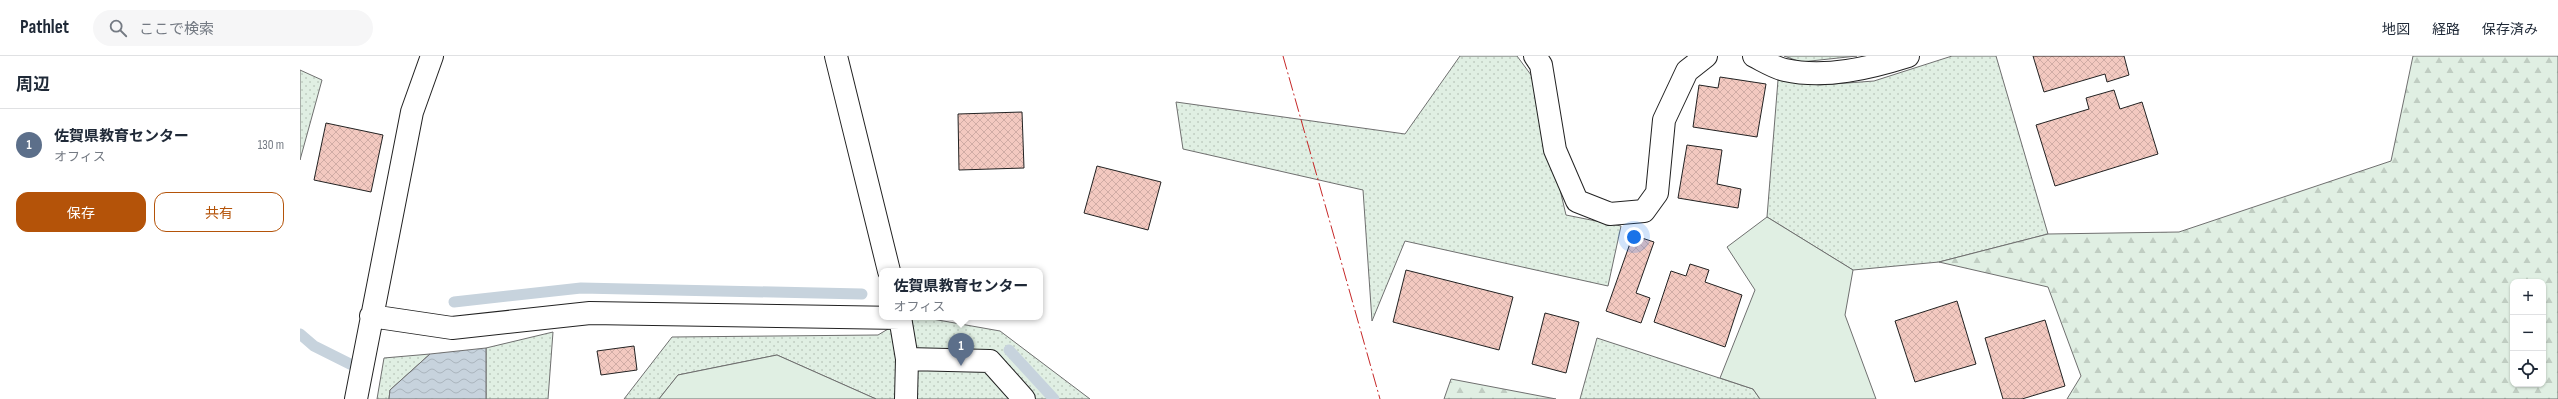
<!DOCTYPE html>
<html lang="ja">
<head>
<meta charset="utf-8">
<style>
	body { margin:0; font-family:"Sofia Sans Condensed","Noto Sans JP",sans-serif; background:#f6f6f7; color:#1f2937 }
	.controls { position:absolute; right:12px; bottom:12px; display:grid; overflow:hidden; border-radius:8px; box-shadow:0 1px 3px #0004 }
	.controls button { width:36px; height:36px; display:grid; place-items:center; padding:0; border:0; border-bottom:1px solid #e0e1e3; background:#fff; color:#1f2937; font:20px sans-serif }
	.you { position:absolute; left:1334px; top:181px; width:14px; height:14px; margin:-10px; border:3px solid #fff; border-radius:50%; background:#1a73e8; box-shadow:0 0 0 6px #1a73e833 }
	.badge { display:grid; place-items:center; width:26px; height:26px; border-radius:50%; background:#b45309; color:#fff; font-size:13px; font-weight:700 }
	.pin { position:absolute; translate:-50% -33px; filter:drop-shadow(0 1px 2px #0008) }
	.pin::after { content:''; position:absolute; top:21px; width:14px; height:12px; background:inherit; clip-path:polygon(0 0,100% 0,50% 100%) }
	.popup { position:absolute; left:579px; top:212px; width:164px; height:52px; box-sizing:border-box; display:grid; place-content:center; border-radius:8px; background:#fff; filter:drop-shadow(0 1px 3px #0005); font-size:13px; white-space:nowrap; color:#747a83 }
	.popup b { font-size:15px; color:#1f2937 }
	.popup::after { content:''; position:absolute; left:50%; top:100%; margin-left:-8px; border:8px solid transparent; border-top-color:#fff }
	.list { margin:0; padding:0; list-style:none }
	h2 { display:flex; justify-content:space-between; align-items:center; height:52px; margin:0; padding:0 16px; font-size:17px }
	h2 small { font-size:13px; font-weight:400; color:#747a83 }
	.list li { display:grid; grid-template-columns:26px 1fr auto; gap:12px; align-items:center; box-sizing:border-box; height:72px; padding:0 16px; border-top:1px solid #e0e1e3 }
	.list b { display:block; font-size:15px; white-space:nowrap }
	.list p { margin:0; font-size:13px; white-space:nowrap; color:#747a83 }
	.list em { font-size:13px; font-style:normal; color:#747a83 }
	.actions { display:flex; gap:8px; padding:12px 16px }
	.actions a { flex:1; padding:9px 0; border:1px solid #b45309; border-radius:12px; text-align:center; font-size:14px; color:#b45309 }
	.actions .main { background:#b45309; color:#fff }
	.icon { flex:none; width:22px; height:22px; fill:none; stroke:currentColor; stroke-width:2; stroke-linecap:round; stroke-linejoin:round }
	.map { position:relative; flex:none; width:2258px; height:343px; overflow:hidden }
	header { display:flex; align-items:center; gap:24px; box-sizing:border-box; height:56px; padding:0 20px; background:#fff; border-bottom:1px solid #e0e1e3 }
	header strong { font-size:19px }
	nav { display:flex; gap:22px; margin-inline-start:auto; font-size:14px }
	.search { width:280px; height:36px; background:#f6f6f7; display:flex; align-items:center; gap:10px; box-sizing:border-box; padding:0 14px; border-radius:22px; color:#747a83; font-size:15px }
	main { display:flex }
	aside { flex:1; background:#fff }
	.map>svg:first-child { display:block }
	.grass { fill:url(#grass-dots); stroke:#6f6f6f }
	.forest { fill:url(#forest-firs); stroke:#6f6f6f; fill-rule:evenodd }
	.green { fill:#e0efe3; stroke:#6f6f6f }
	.water { fill:url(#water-waves); stroke:#6f6f6f }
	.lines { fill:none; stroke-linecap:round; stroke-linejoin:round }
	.stream { stroke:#c7d3dd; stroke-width:11 }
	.building { fill:url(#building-cross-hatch); stroke:#222 }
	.minor-casing { stroke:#222; stroke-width:24 }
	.minor { stroke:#fff; stroke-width:22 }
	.power { stroke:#c62828; stroke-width:1; stroke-dasharray:14 3 2 3; stroke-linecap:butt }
</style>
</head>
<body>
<header>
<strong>Pathlet</strong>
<div class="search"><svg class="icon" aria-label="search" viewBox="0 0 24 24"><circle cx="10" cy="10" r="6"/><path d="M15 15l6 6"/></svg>ここで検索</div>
<nav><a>地図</a><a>経路</a><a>保存済み</a></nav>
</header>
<main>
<aside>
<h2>周辺<small></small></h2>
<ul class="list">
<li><span class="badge" style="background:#5c6f8a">1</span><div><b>佐賀県教育センター</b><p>オフィス</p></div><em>130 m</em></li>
</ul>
<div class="actions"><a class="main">保存</a><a>共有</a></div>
</aside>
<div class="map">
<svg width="2258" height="343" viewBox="0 0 2258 343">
	<defs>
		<pattern id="grass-dots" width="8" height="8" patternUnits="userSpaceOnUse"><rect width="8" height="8" fill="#e0efe3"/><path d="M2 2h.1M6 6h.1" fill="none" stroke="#c0cdc2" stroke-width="1.8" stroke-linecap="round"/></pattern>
		<pattern id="forest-firs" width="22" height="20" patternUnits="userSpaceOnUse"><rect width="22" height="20" fill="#e0efe3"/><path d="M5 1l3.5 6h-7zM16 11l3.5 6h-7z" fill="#c0cdc2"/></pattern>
		<pattern id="water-waves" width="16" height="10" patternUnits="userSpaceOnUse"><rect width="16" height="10" fill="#c7d3dd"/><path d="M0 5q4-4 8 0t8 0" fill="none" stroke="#abb5bd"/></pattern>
		<pattern id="building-cross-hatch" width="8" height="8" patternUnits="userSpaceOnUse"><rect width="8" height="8" fill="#f3c9c0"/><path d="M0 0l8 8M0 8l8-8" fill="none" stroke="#d0aca5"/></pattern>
	</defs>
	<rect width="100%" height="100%" fill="#fff"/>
	<path class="grass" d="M1160,0H1217L1234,23L1266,159L1321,170L1308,230L1105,185L1072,265L1063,134L883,93L876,46L1105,78Z
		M1484,0H1557L1501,6Z
		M1652,0H1696L1748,178L1639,206L1553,214L1467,161L1478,24L1520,29L1574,25Z
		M0,14L22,24L0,104Z
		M608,261H621L700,275L790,343H576L477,299L378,319L359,343H324L372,281L578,279Z
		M253,276L248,343H186V292Z
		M1297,282L1453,333L1460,343H1280Z
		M130,298L90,334L89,343H77L84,302Z"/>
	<path class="forest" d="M2113,0H2258V343H1767L1781,320L1748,231L1639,206L1748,178L1879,176L2091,105ZM2213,226H2243V328H2213Z
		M1151,323L1256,343H1144Z"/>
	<path class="green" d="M1467,161L1553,214L1545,259L1576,343H1460L1453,333L1420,322L1455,234L1427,191Z
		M477,299L576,343H359L378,319Z"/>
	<path class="water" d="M186,292V343H89L90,334L130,298Z"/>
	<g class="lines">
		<path class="stream" d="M154,246L281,232L562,238
			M0,278L14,290L50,308
			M709,294L754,343"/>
	</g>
	<path class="building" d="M1733,0H1824L1829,19L1807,26L1805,18L1744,36Z
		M1420,21L1466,28L1457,81L1393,71L1399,29L1418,32Z
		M1814,34L1820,53L1842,46L1858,98L1755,130L1736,69L1789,53L1786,42Z
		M722,56L724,112L659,114L658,58Z
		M26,67L83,79L71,136L14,124Z
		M1387,89L1422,94L1417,128L1441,133L1438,152L1378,142Z
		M797,110L861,126L848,174L784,157Z
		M1333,179L1354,186L1336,237L1350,242L1341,267L1306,255Z
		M1390,208L1409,214L1405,226L1442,239L1425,291L1354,266L1371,215L1386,220Z
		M1106,214L1213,241L1199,294L1093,266Z
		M1657,245L1676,308L1615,326L1595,265Z
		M1245,257L1279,266L1266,317L1232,308Z
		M1745,264L1765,330L1722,343H1703L1685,282Z
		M334,290L337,314L301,319L297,295Z"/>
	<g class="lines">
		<defs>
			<path id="minor" d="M536,0L589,215
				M1235,0L1241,9L1255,94L1277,145L1310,158L1344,155L1357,137L1364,64L1387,15L1406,0
				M1454,0C1464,5 1475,12 1485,14C1525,23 1570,12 1608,0
				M71,260L152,272L290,257L600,262
				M600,261L607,303
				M56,343L112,56L132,0
				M606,343L607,303L690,305L724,343"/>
		</defs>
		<use href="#minor" class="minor-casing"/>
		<use href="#minor" class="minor"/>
		<path class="power" d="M983,0L1080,343"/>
	</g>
</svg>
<div class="controls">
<button>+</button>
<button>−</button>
<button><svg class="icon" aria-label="locate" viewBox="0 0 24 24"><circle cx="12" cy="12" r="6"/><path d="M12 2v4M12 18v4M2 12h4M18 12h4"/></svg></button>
</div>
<div class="you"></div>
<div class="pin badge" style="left:661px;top:310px;background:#5c6f8a">1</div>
<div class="popup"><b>佐賀県教育センター</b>オフィス</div>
</div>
</main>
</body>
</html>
